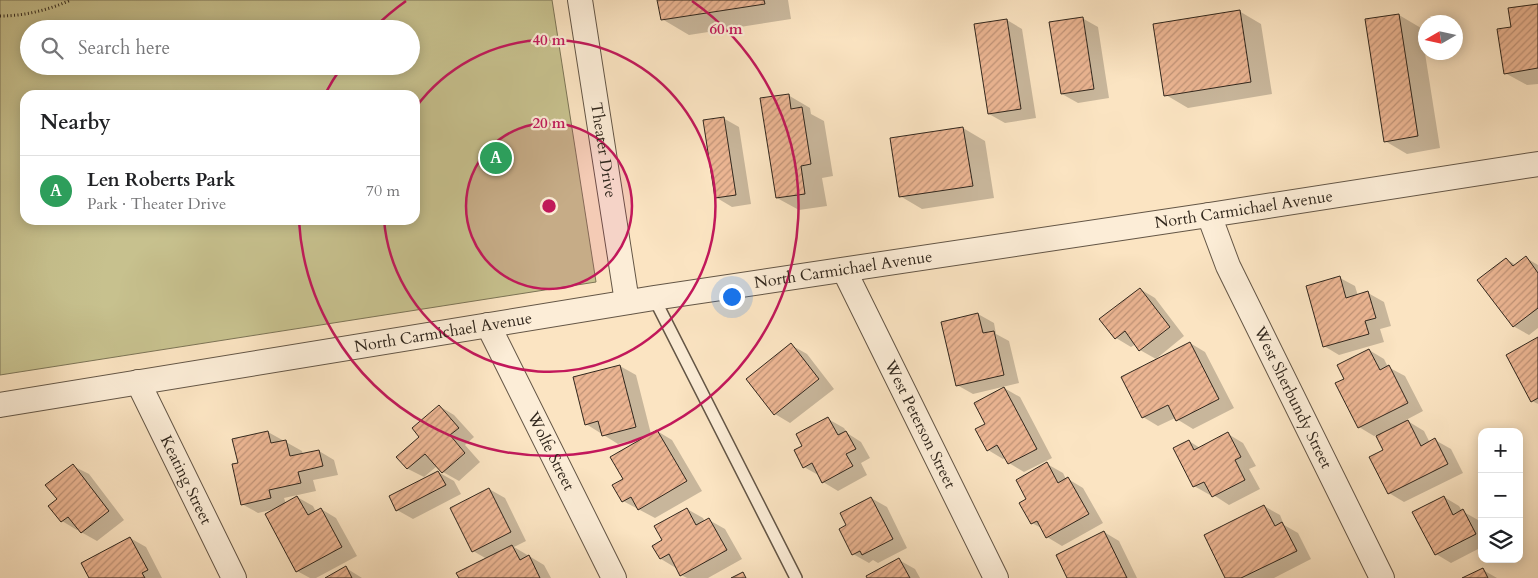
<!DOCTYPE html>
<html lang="en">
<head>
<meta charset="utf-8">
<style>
	body { margin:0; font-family:Cardo,serif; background:#f2f2f2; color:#202124 }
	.controls { position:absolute; right:15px; bottom:15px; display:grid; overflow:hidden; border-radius:10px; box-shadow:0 2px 12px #0003 }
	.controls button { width:45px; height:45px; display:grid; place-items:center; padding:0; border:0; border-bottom:1px solid #e0e0e0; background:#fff; color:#202124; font:25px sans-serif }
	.compass { position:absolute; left:1418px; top:15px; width:45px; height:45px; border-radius:50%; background:#fff; box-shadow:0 2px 12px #0003; rotate:261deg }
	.you { position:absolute; left:731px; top:296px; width:18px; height:18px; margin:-12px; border:4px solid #fff; border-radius:50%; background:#1a73e8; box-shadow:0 0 0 8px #1a73e833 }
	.badge { display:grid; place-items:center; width:32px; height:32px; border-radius:50%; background:#1a73e8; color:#fff; font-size:16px; font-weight:700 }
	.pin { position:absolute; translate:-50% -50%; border:2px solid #fff; box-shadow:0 1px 5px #0006 }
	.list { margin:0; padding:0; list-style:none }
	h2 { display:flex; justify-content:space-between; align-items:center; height:65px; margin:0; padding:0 20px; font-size:21px }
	h2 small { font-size:16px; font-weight:400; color:#757577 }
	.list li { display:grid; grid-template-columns:32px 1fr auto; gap:15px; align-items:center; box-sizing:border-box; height:70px; padding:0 20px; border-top:1px solid #e0e0e0 }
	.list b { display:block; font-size:19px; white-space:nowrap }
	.list p { margin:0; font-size:16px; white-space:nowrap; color:#757577 }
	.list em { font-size:16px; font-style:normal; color:#757577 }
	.icon { flex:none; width:28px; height:28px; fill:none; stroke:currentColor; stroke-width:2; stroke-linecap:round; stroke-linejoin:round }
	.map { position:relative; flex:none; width:1538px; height:578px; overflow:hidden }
	.search { position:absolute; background:#fff; box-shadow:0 2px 12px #0003; left:20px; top:20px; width:400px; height:55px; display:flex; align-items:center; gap:12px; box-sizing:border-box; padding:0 18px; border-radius:28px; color:#757577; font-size:19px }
	.panel { position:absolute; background:#fff; box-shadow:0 2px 12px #0003; left:20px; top:90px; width:400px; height:135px; border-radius:15px }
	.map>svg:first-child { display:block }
	.park { fill:#c7c18e; stroke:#7c7456; fill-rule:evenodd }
	.shadow { fill:#0003 }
	.building { fill:url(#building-hatch); stroke:#31271d }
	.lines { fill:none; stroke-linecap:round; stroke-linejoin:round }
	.service-casing { stroke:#645646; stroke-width:14 }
	.minor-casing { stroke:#645646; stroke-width:26 }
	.path { stroke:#31271d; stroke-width:3; stroke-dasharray:1 2.5; stroke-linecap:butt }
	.service { stroke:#fcedd7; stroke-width:11 }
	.minor { stroke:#fcedd7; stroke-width:24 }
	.ring { fill:none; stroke:#c2185b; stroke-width:2.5 }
	.labels { text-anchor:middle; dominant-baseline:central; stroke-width:4.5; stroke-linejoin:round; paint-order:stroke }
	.street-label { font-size:16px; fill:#31271d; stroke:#fcedd7 }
	.centre { fill:#c2185b; stroke:#fcedd7; stroke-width:2.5 }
	.ring-label { font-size:15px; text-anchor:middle; font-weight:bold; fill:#c2185b; stroke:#fcedd7; stroke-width:4.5; stroke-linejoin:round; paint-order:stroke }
</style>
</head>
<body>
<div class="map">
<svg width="1538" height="578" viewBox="0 0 1538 578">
	<defs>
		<pattern id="building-hatch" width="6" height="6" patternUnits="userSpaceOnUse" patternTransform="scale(1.25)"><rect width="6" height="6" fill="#ebb592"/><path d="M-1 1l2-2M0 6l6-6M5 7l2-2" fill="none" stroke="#bf9377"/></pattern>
	</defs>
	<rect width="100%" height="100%" fill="#fbe4c2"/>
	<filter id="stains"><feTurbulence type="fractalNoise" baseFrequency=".004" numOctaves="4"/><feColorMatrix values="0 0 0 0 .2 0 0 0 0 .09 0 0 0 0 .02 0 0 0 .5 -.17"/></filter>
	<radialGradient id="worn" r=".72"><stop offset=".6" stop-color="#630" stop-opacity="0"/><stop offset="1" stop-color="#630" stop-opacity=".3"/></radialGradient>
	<path class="park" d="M0,0H552L596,282L0,375ZM29,29H411V66H29ZM25,95H415V220H25Z"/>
	<path class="shadow" d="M659,0H788L791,19L689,35L662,19Z
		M1538,5V84L1527,85L1505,73L1513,28Z
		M1239,11L1261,24L1272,94L1188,108L1166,95Z
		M1399,15L1421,28L1440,148L1407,154L1385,141Z
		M1082,18L1098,27L1109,98L1078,103L1062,94Z
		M1007,20L1022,29L1036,118L1005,123L989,114Z
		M788,95L810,108L811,114L824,121L833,176L822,178L827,206L799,210L777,198Z
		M723,118L739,127L751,204L732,207L717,198Z
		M963,128L985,141L994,198L922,209L900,196Z
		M1526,258L1538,265V328L1529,335L1513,326L1506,259L1516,265Z
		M1340,278L1355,286L1358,296L1368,293L1384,302L1391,326L1380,329L1384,342L1339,355L1324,346Z
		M1140,289L1155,298L1184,336L1156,359L1140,350L1136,344L1131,347L1116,338Z
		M978,314L994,323L996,334L1009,341L1019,383L973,394L957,385Z
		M1538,339V404L1532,401Z
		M1190,343L1205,352L1234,408L1193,429L1175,418L1158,426L1143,417Z
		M791,345L807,354L834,389L790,423L775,414L747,379Z
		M1369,350L1384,359L1388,367L1405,376L1423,411L1406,420L1424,431L1430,443L1435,440L1451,449L1463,473L1404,502L1389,493L1384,451L1377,435L1374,436L1359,427L1345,379Z
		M620,366L636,375L651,434L657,431L672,440L702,491L655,518L623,501L625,479L645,437L618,444L586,424Z
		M1004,388L1020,397L1052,458L1024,472L1009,463L1006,457L1003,459L988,450L987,425Z
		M439,406L454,415L474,437L465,445L480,462L459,481L443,472L437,466L424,477L408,469L398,457L421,437Z
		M828,419L844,428L847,433L861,442L870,458L861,463L867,475L838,491L823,482L820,476L804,467V446Z
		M268,432L302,451L303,455L319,451L334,460L338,475L313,480L316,491L284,498L286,504L297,497L313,506L316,512L321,509L336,518L357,556L316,578H310L297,571L275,509L258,513L242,504L239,464Z
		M1228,434L1243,443L1256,466L1249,469L1260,489L1229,505L1212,494L1210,495L1194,486L1175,449L1189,441L1200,448Z
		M1047,464L1063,473L1066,479H1068L1083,488L1103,523L1062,546L1047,537L1043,529L1032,523L1028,500Z
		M73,466L89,474L124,520L97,541L81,532L79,529L77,530L62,521L58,500Z
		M438,472L454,481L461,494L413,519L397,510Z
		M489,489L505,498L526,541L514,547L544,565L551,578H460L487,559L473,551Z
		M1444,497L1459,506L1462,511L1478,520L1482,526V547L1451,563L1436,554Z
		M871,498L887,507L907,548L878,563L873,560L869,563L853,554L848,525Z
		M1264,506L1280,515L1284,525L1298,533L1311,559L1274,578H1226Z
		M687,509L703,518L705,522L709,520L725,529L742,559L708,578H687L681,575L676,568L661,559L664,541Z
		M1104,532L1119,541L1137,578H1069Z
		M130,538L146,547L162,578H90Z
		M899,560L915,569L920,578H869Z
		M346,568L362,578H328Z
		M1483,570L1497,578H1465Z"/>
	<path class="building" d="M657,0H764L765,4L661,20Z
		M1538,4V68L1504,74L1497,29L1511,27L1508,8Z
		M1240,10L1251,82L1164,96L1153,24Z
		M1399,14L1418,136L1384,142L1365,19Z
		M1083,17L1094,89L1061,94L1049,22Z
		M1007,19L1021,109L988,114L974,24Z
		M789,94L791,109L802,107L811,164L801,166L805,194L776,198L760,98Z
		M724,117L736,195L715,198L703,120Z
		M963,127L973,186L899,197L890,138Z
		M1526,256L1538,273V308L1513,327L1477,280L1506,258L1513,266Z
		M1340,276L1346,298L1368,291L1376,318L1365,321L1369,334L1323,347L1306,286Z
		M1140,288L1170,327L1139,351L1125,331L1115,339L1099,319Z
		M978,313L983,333L994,331L1004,375L956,386L941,322Z
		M1538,337V398L1531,402L1506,355Z
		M1190,342L1219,399L1176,421L1168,405L1142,418L1121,377Z
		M791,343L819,379L774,415L746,379Z
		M1369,349L1380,370L1389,365L1408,403L1358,428L1335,383L1344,379L1337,365Z
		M620,365L636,427L602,436L598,421L585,425L573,377Z
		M1004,387L1037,449L1008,464L997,445L987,451L975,429L985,424L974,403Z
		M439,405L459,428L450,435L465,453L442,473L425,454L407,469L396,457L419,437L412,428Z
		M828,417L838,435L846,431L856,449L846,454L853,466L822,483L812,463L803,468L794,450L802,446L796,434Z
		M1408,420L1421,446L1435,438L1448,464L1388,494L1369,457L1383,450L1376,436Z
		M657,430L687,481L638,510L631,497L622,502L612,485L623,479L610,457Z
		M268,431L271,443L286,440L290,456L319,450L323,466L298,472L301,483L269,490L271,498L241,505L232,464L238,463L232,439Z
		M1228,432L1241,457L1235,460L1245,480L1212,497L1204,482L1193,487L1173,448L1189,440L1194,450Z
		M1047,462L1058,483L1068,477L1089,514L1046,538L1037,521L1031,524L1019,503L1026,499L1016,480Z
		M73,464L109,511L81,533L68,517L61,522L48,506L57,499L45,485Z
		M438,471L446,485L396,511L389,496Z
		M489,488L511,532L472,552L450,508Z
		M297,496L308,515L321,508L342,547L296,572L265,514Z
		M1444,496L1453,515L1463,509L1476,534L1435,555L1412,512Z
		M871,497L893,539L862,555L860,551L852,555L839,529L846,525L840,513Z
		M1264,505L1275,526L1282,522L1297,551L1241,578H1225L1204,535Z
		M687,508L696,525L709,518L727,550L680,576L669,554L660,559L652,546L662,540L654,526Z
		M1104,531L1127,578H1067L1056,555Z
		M130,537L148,570L142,573L145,578H89L81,563Z
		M512,545L520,560L529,555L540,578H459L456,573Z
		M899,558L910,578H867L866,576Z
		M346,566L352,578H325Z
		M1483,568L1488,578H1462Z
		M743,572L746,578H731Z"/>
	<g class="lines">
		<defs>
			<path id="service" d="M654,298L796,578"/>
			<g id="minor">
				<path id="s1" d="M580,0L627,302"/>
				<path id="s2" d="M1209,215L1228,266L1382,578"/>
				<path id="s3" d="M844,270L996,578"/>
				<path id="s4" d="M488,325L614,578"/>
				<path id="s5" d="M138,382L234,578"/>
				<path id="s6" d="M0,405L654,298L1209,215L1538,164"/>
			</g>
		</defs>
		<use href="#service" class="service-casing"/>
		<use href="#minor" class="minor-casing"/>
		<path class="path" d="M0,16C25,16 48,10 71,0"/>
		<use href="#service" class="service"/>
		<use href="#minor" class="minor"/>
	</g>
	<circle cx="549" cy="206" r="83" fill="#c2185b" fill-opacity=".12"/>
	<g class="ring">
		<circle cx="549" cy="206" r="83"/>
		<path d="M416 107A166 166 0 1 1 384 220"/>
		<path d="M325 94A250 250 0 0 1 341 68M374 28A250 250 0 0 1 406 1M692 1A250 250 0 1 1 299 221"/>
	</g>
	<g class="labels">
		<g class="street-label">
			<text stroke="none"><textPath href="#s1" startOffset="152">Theater Drive</textPath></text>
			<text stroke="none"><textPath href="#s6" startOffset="1259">North Carmichael Avenue</textPath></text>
			<text stroke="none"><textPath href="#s6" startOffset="854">North Carmichael Avenue</textPath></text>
			<text stroke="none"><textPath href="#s6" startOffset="449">North Carmichael Avenue</textPath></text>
			<text stroke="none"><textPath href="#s2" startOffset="201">West Sherbundy Street</textPath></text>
			<text stroke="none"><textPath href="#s3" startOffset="172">West Peterson Street</textPath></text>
			<text stroke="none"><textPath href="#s4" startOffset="141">Wolfe Street</textPath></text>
			<text stroke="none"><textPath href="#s5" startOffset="109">Keating Street</textPath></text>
		</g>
	</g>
	<circle cx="549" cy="206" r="8" class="centre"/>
	<g class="ring-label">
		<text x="726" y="34">60 m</text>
		<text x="549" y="45">40 m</text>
		<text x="549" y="128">20 m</text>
	</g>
	<rect width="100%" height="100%" filter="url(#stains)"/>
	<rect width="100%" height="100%" fill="url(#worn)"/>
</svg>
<div class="controls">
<button>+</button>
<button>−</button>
<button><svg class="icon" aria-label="layers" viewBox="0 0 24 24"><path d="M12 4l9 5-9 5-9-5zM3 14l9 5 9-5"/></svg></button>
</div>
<svg class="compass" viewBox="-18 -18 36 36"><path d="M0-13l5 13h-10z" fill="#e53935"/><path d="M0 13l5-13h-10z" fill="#757577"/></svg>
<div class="you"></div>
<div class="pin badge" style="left:496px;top:158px;background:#2e9e5b">A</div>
<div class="search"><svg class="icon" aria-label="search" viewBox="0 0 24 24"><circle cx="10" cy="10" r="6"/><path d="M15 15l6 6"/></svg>Search here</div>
<section class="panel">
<h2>Nearby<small></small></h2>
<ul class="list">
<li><span class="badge" style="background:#2e9e5b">A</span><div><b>Len Roberts Park</b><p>Park · Theater Drive</p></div><em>70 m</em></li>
</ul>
</section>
</div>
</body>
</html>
